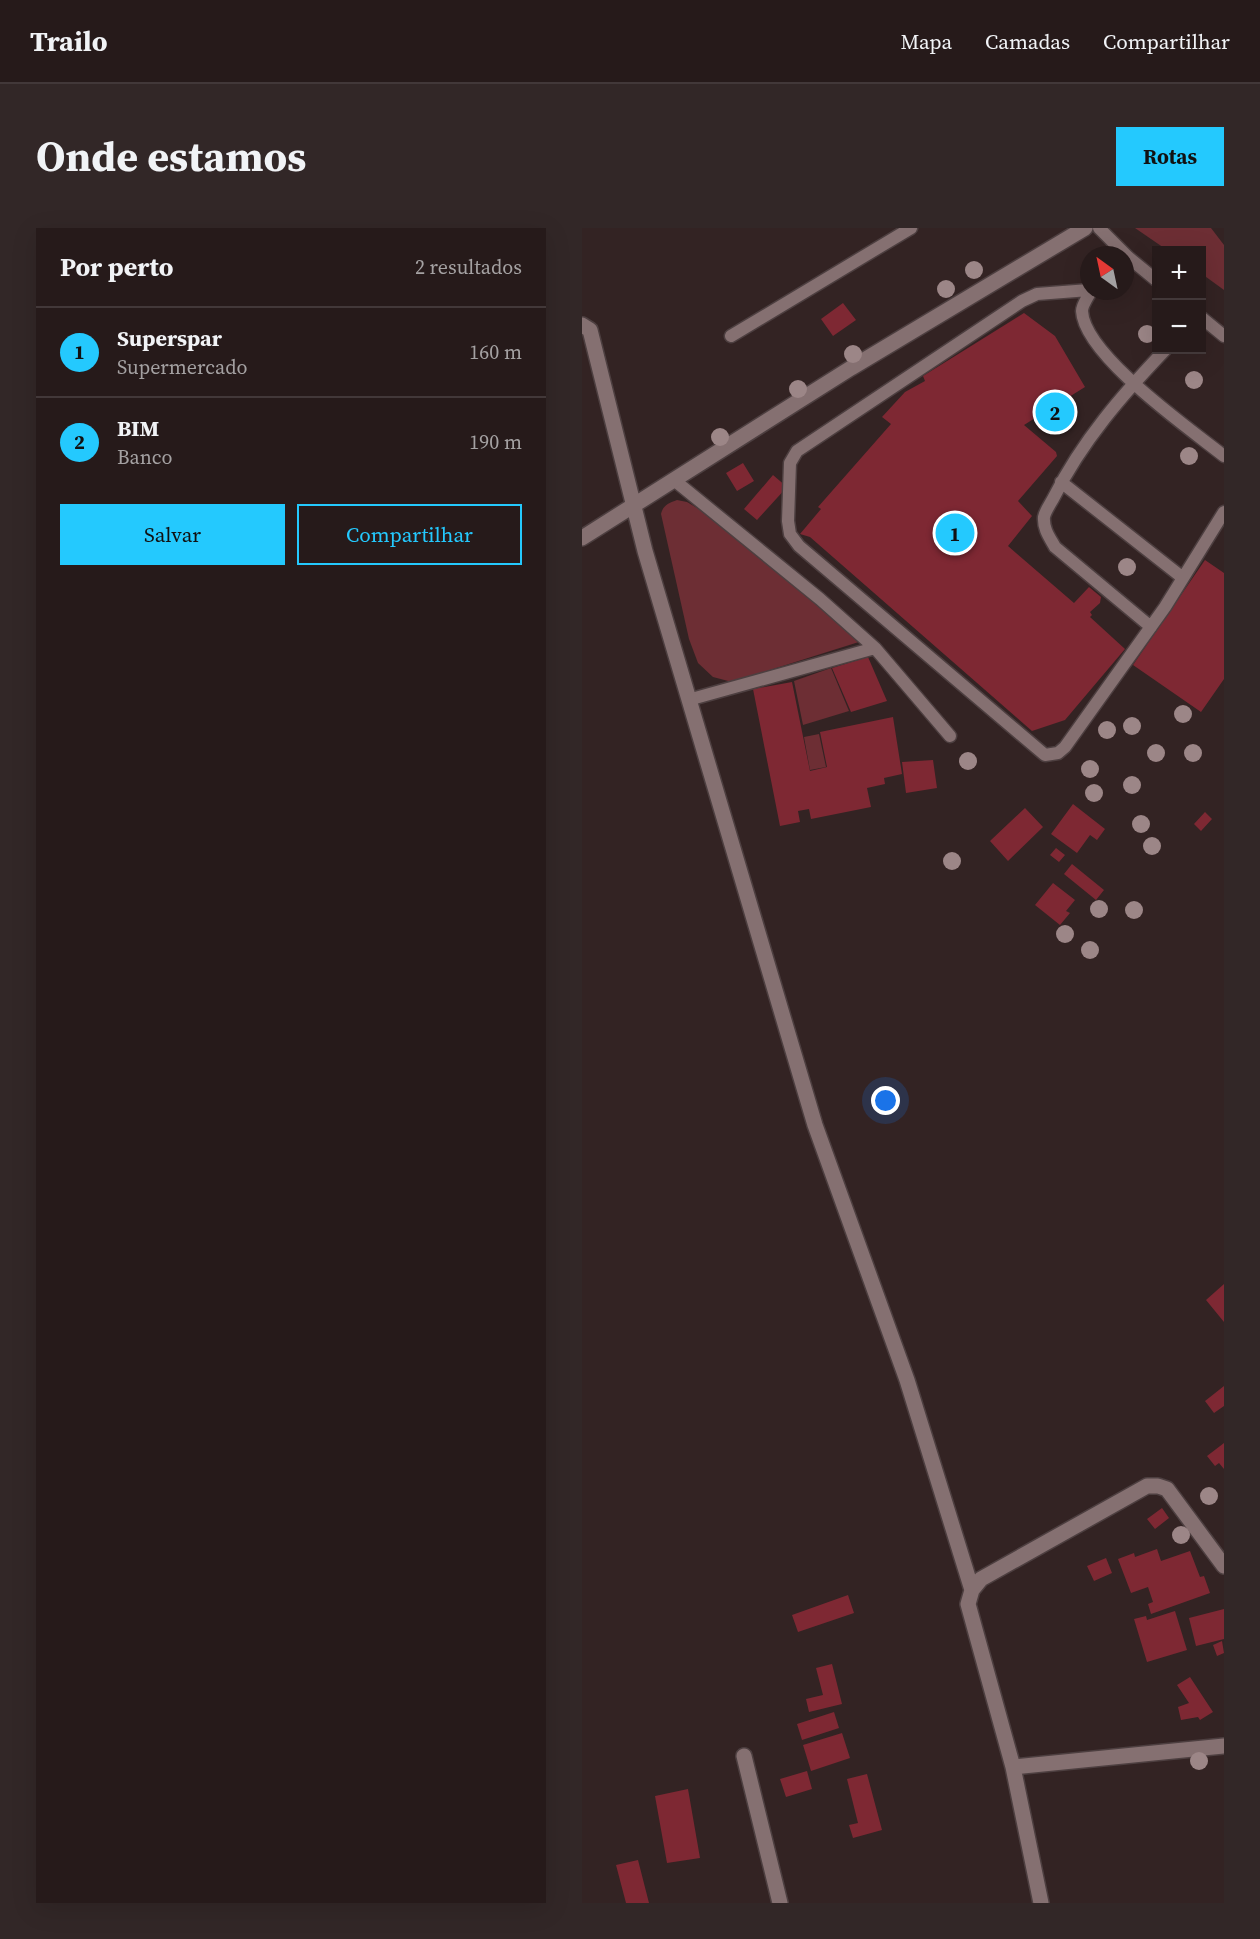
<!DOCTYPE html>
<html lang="pt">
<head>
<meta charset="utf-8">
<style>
	body { margin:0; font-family:"Source Serif 4",serif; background:#322727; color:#f1f3f6 }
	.controls { position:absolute; right:18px; top:18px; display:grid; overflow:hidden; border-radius:0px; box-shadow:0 6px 24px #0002 }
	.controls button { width:54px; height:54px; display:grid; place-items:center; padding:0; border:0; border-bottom:2px solid #423839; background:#261a1a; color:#f1f3f6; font:30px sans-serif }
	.compass { position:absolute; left:498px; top:18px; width:54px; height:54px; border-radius:50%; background:#261a1a; box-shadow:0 6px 24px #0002; rotate:327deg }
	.you { position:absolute; left:304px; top:873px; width:21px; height:21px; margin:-15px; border:4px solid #fff; border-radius:50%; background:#1a73e8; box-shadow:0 0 0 9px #1a73e833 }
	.badge { display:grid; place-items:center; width:39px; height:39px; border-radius:50%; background:#24c9fe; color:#111; font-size:20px; font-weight:700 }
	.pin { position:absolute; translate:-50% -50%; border:3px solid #fff; box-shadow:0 2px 6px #0006 }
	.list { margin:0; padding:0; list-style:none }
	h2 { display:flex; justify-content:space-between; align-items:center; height:78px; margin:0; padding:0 24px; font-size:26px }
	h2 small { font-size:20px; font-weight:400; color:#a4a1a2 }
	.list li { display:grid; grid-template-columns:39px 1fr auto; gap:18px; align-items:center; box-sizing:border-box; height:90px; padding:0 24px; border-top:2px solid #423839 }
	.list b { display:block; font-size:22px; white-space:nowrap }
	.list p { margin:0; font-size:20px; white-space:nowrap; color:#a4a1a2 }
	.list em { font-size:20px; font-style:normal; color:#a4a1a2 }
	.actions { display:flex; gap:12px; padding:18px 24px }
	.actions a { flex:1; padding:14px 0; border:2px solid #24c9fe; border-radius:0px; text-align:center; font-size:21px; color:#24c9fe }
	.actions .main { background:#24c9fe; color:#111 }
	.map { position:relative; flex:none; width:642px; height:1675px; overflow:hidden; border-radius:0px }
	header { display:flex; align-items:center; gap:36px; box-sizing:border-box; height:84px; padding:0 30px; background:#261a1a; border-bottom:2px solid #423839 }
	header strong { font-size:28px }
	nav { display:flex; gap:33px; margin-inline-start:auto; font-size:21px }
	.intro { display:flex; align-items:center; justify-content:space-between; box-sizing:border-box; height:144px; padding:0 36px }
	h1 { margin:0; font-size:42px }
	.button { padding:15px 27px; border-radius:0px; background:#24c9fe; color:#111; font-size:21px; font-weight:700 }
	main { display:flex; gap:36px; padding:0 36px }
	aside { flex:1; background:#261a1a; border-radius:0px; box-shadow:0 6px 24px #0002 }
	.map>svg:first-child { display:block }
	.green { fill:#6d2e34 }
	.building { fill:#7e2833 }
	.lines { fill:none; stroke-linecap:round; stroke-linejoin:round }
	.lane-casing { stroke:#4d3f40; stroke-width:15 }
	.street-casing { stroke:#4d3f40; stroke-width:18 }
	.lane { stroke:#857071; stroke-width:12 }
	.street { stroke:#857071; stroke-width:15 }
	.tree { fill:#9c8687 }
</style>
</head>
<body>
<header>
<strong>Trailo</strong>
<nav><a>Mapa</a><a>Camadas</a><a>Compartilhar</a></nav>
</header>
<div class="intro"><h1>Onde estamos</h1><a class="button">Rotas</a></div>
<main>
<aside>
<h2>Por perto<small>2 resultados</small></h2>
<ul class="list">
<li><span class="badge">1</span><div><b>Superspar</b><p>Supermercado</p></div><em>160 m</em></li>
<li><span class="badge">2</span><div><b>BIM</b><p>Banco</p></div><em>190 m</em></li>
</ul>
<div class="actions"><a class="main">Salvar</a><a>Compartilhar</a></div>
</aside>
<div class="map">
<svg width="642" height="1675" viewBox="0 0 642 1675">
	<rect width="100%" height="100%" fill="#332323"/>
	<path class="green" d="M553,0H629L642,17V62L620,46V22H585Z
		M95,272L105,274L147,299L280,413L150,454L131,449L116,435L107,411L79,286C81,277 87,275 95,272Z
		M249,440L267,483L221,497L212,453Z
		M237,506L244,539L228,542L222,509Z"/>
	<path class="building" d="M261,75L274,92L251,108L239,91Z
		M442,85L473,108L503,159L442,197L474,224L475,228L436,273L450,288L426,318L492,375L507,359L519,369L518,375L508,384L510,387L508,389L543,421L483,492L450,503L228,309L218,306L239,281L236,279L309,196L300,189L323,164L343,153L341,148Z
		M161,235L172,253L155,263L144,245Z
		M191,247L205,259L175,292L162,281Z
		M623,332L642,345V451L619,484L551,437Z
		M286,429L305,473L269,484L250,440Z
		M210,454L228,543L245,539L238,504L311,489L320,546L302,550L303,556L285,560L289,579L229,591L227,581L216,583L218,594L198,598L171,461Z
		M351,532L355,560L324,565L320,534Z
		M491,576L523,601L515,612L508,607L495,625L469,606Z
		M443,580L461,599L426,633L408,613Z
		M623,584L630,591L619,603L612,596Z
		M474,620L483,627L477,634L468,627Z
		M490,636L522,662L514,672L482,646Z
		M471,655L493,672L484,683L488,685L478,697L453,677Z
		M642,1056V1094L624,1072Z
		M642,1158V1178L632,1185L623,1173Z
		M642,1215V1241L637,1235L633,1238L625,1228Z
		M580,1280L587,1290L573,1301L565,1291Z
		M575,1321L579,1333L608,1323L618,1349L622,1348L628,1365L569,1386L566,1376L571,1374L566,1359L549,1365L536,1331L552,1325L553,1329Z
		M524,1330L530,1345L512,1353L505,1338Z
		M266,1367L272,1385L216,1404L210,1387Z
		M642,1381V1411L614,1418L607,1390Z
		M593,1383L605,1422L565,1434L552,1391L564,1388L565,1392Z
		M640,1413L642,1425L635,1428L631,1417Z
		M250,1436L260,1476L227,1484L224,1471L241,1467L234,1440Z
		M608,1449L631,1484L618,1492L616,1489L599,1492L596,1479L607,1475L595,1457Z
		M252,1484L257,1500L220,1512L215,1496Z
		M260,1505L268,1530L229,1543L221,1517Z
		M225,1543L230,1561L204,1569L198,1551Z
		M285,1546L300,1602L271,1610L267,1597L276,1595L265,1551Z
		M106,1561L118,1630L85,1635L73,1568Z
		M56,1632L67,1675H44L34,1637Z"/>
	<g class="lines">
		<defs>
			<path id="lane" d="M517,0L546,29L574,52
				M507,62L455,66L440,73L215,223L208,235L206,293L208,306L217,318L463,527L476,525L483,519L583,379L642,284
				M509,63C506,69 500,77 500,83C502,127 608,201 642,228
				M620,90L642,108
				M149,108L329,0
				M92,252L238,371L293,420
				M479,254L601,350
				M569,399L473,319C468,310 461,301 462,289C463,283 469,275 472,269C500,213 541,166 583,122
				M106,472L293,420L368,508"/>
			<path id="street" d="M0,97L8,102L63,323L233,897L325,1152L390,1362
				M0,310L269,140L503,0
				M162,1528L198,1675
				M431,1539L642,1518
				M459,1675L431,1539L386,1376L390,1362L399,1351L565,1258H576L585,1261L642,1338"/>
		</defs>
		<use href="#lane" class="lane-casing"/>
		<use href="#street" class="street-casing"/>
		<use href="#lane" class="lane"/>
		<use href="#street" class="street"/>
	</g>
	<g class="tree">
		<circle cx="392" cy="42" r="9"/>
		<circle cx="364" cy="61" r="9"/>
		<circle cx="565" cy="106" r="9"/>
		<circle cx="271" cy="126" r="9"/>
		<circle cx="612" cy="152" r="9"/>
		<circle cx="216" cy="161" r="9"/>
		<circle cx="138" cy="209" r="9"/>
		<circle cx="607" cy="228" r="9"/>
		<circle cx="545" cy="339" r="9"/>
		<circle cx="601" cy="486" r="9"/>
		<circle cx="550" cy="498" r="9"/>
		<circle cx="525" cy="502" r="9"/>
		<circle cx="574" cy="525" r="9"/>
		<circle cx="611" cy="525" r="9"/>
		<circle cx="386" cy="533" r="9"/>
		<circle cx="508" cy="541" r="9"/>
		<circle cx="550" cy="557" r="9"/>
		<circle cx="512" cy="565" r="9"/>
		<circle cx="559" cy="596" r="9"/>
		<circle cx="570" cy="618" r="9"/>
		<circle cx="370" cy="633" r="9"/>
		<circle cx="517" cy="681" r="9"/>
		<circle cx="552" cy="682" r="9"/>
		<circle cx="483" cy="706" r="9"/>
		<circle cx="508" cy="722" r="9"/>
		<circle cx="627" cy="1268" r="9"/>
		<circle cx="599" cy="1307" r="9"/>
		<circle cx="617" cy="1533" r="9"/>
	</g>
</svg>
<div class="controls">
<button>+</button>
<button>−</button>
</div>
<svg class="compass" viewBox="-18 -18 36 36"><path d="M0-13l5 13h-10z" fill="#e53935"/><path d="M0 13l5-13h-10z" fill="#a4a1a2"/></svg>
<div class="you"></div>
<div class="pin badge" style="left:373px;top:305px">1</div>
<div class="pin badge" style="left:473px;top:184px">2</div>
</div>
</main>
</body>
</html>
